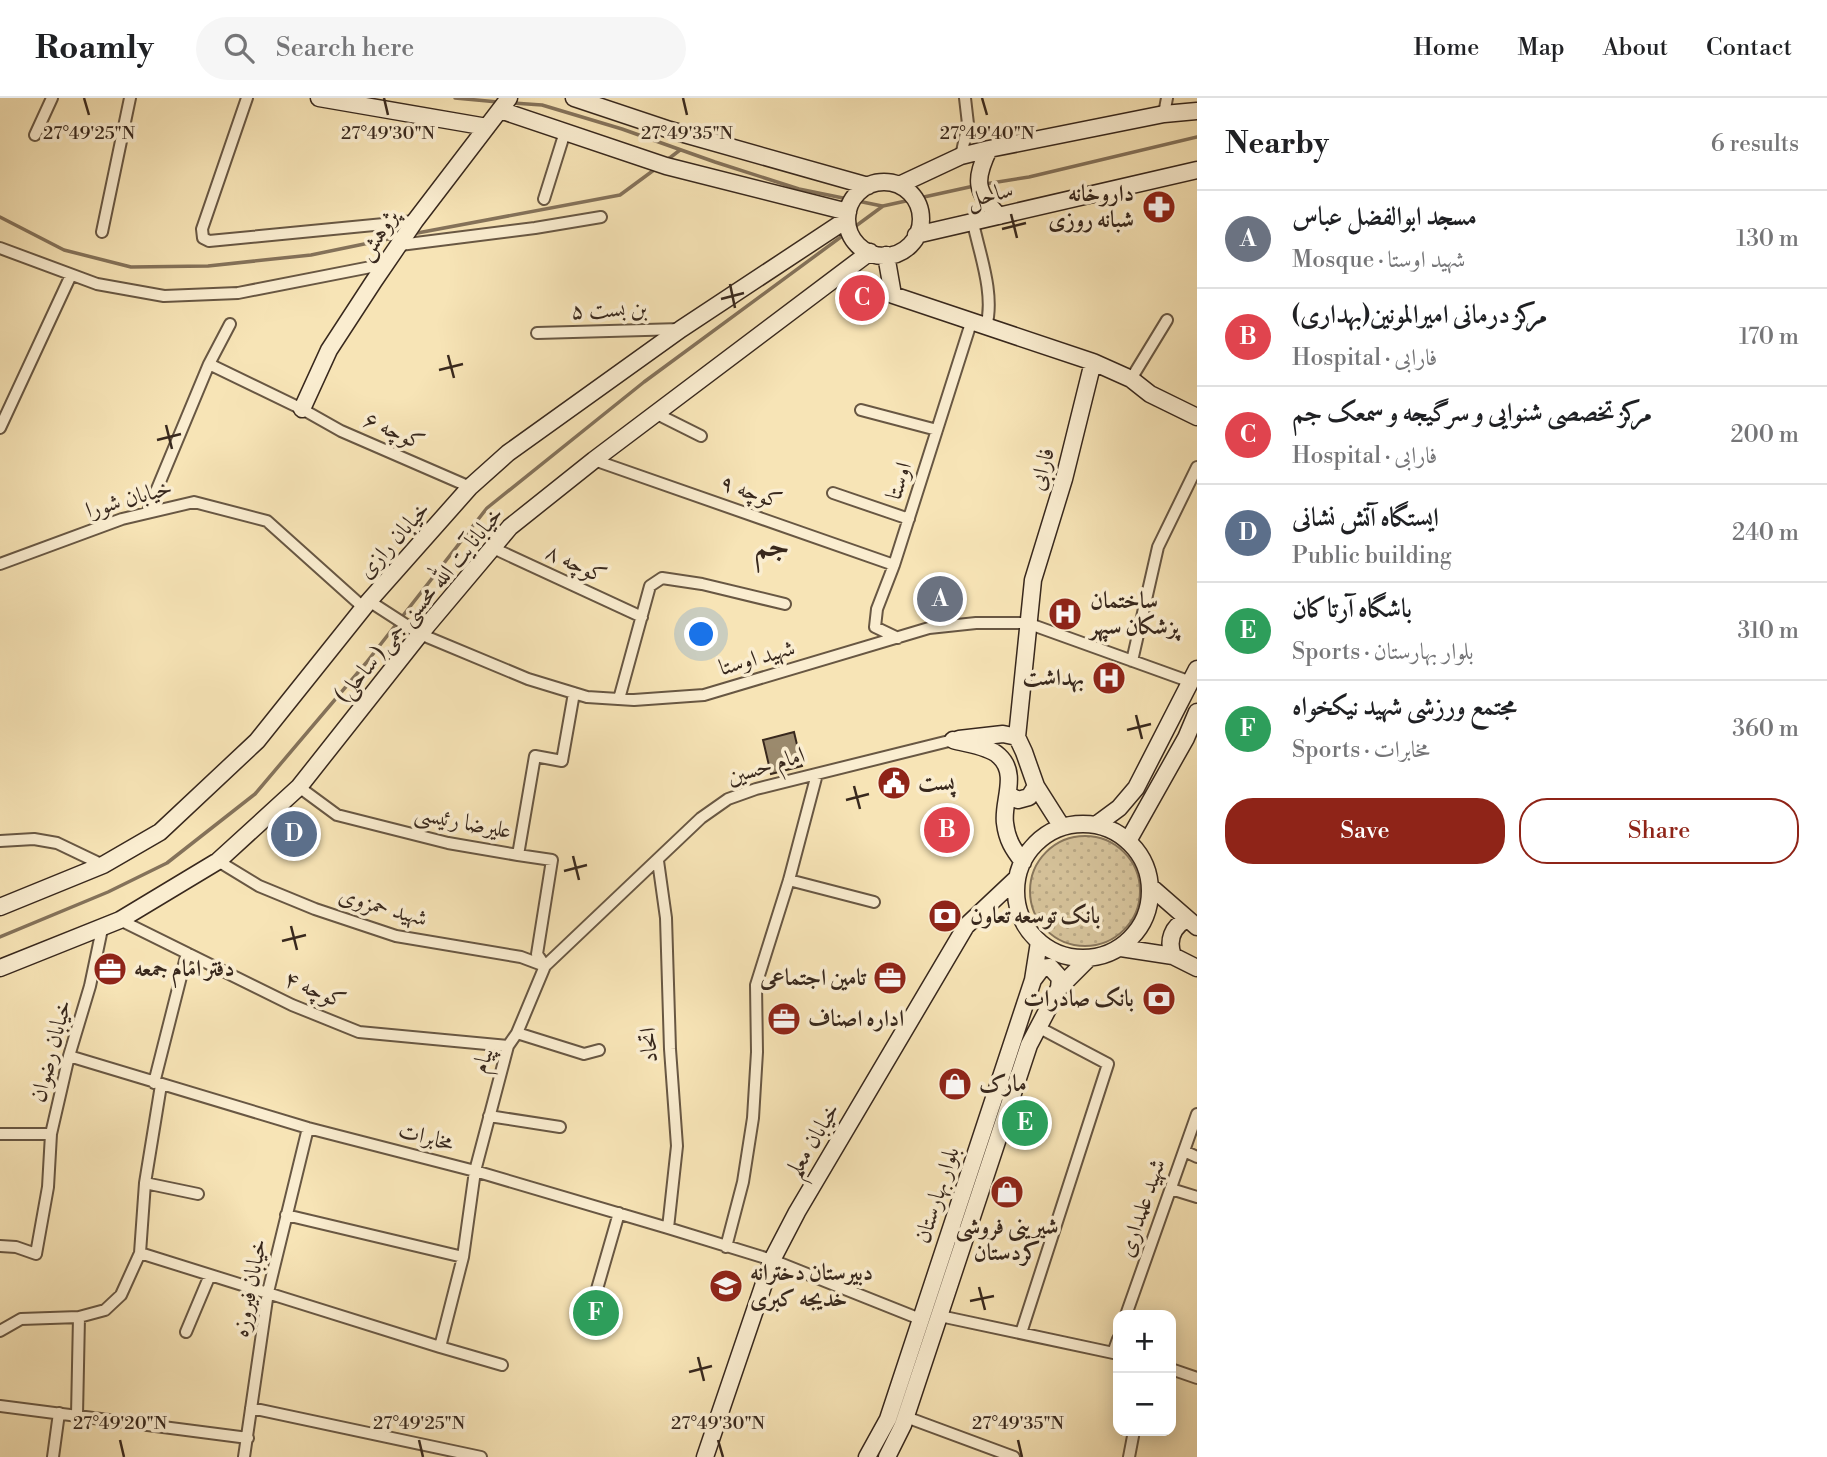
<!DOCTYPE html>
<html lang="en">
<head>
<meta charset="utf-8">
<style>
	body { margin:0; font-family:"Libre Bodoni",Amiri,serif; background:#f6f6f6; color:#202124 }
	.controls { position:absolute; right:21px; bottom:21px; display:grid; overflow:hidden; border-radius:14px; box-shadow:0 4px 18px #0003 }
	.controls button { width:63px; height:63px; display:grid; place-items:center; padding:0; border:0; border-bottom:2px solid #e0e0e0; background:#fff; color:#202124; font:35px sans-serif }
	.you { position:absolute; left:702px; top:537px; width:24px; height:24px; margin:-18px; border:5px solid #fff; border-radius:50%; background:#1a73e8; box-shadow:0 0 0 10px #1a73e833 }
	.badge { display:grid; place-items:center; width:46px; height:46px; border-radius:50%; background:#8f2418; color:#fff; font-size:23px; font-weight:700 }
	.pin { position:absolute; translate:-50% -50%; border:4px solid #fff; box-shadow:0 2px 7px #0006 }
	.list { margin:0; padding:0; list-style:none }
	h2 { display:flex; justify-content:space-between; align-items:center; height:91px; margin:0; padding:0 28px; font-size:30px }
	h2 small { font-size:23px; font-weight:400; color:#757577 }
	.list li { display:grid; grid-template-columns:46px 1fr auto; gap:21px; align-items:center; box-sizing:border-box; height:98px; padding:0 28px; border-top:2px solid #e0e0e0 }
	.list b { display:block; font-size:26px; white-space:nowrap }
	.list p { margin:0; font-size:23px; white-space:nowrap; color:#757577 }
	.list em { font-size:23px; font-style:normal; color:#757577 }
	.actions { display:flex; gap:14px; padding:21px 28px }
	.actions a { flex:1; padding:16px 0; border:2px solid #8f2418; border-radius:28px; text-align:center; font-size:24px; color:#8f2418 }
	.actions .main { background:#8f2418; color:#fff }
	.icon { flex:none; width:38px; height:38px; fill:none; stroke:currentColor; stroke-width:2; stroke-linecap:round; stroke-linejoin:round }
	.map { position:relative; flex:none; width:1197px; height:1359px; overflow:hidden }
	header { display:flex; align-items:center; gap:42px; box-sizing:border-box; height:98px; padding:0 35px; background:#fff; border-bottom:2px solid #e0e0e0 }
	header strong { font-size:33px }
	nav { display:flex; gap:38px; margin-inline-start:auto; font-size:24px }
	.search { width:490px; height:63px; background:#f6f6f6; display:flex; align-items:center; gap:18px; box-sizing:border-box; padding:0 24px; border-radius:38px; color:#757577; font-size:26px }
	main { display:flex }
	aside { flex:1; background:#fff }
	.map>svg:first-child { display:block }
	.grass { fill:url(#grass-dots); stroke:#88765c; stroke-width:2 }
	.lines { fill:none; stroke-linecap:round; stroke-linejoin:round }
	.stream { stroke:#84725a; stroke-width:3.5 }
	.building { fill:#9b8a6d; stroke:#38281d; stroke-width:2 }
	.street-casing { stroke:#685743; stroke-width:14 }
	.secondary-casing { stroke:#38281d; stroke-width:19 }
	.street { stroke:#faedd0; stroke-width:10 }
	.secondary { stroke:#faedd0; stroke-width:16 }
	.ticks { fill:none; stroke:#38281d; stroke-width:2.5 }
	.labels { text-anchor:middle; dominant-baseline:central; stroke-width:7; stroke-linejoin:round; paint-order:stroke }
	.poi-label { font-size:23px; font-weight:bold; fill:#38281d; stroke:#faedd0; text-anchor:start }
	.street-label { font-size:23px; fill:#38281d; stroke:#faedd0 }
	.district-label { font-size:30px; font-weight:bold; fill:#38281d; stroke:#faedd0 }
	.ticks-label { font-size:18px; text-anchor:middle; fill:#38281d; stroke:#faedd0; stroke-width:7; stroke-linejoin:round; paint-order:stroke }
</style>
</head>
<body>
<header>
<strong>Roamly</strong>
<div class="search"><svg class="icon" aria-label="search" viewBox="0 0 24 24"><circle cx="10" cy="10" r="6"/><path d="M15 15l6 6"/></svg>Search here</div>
<nav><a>Home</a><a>Map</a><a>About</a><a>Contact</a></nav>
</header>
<main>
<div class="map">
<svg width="1197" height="1359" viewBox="0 0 1197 1359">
	<defs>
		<pattern id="grass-dots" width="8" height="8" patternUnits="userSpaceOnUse" patternTransform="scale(1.75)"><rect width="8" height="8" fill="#d7c49c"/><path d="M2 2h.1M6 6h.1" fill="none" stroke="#b9a886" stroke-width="1.8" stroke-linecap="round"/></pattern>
	</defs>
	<rect width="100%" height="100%" fill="#f7e4b6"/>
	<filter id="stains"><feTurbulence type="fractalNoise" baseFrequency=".00286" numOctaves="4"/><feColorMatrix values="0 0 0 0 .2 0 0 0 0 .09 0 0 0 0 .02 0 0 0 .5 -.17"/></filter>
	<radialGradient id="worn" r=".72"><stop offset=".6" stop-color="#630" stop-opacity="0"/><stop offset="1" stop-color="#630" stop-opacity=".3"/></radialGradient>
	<path class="grass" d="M1030 793a55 55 0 1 1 110 0a55 55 0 1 1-110 0Z"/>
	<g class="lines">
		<path class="stream" d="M455,0L498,4
			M513,5L542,7L622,31L715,64L799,91L882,108
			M667,62L680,52
			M985,86L1029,79L1197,39
			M0,119L64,152L131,169L208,168L311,157L398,139
			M412,136L620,97L658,69
			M0,839L108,794L167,765L255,696L366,565L487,410L644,284L883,108L974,88"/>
	</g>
	<path class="building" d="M794,634L802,668L771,676L763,642Z"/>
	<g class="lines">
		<defs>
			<path id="street" d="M247,0L202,131L203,140L209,143L415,123
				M1164,16L1167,0
				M35,37L52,0
				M961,58L968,26L965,0
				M544,101L565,34
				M973,125C980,157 995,197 986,229
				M102,134L130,0
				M400,147L535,130L601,119
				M0,150L97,186L164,198L238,195L386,166
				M537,235L681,231
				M209,266L302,311L341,333L470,389
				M1131,281L1167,222
				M861,312L937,332
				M655,315L701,338
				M0,330L71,177
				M594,362L894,467
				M833,395L909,421
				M147,415L209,266L230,226
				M493,450L642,519
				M0,466L122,421L194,404L267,423L364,510
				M369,503L420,536L528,581L587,599L634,602L704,597L929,530L976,525H1027L1191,584
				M898,540L875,529L877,511L894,467L971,225
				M1132,563L1158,449L1197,369
				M619,601L650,488L662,480L702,486L785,506
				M299,689L337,717L448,745L518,757L535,658L562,663L574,595
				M0,743L34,741L57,745L103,767
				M518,757L552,762L537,856L545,868
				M218,763L259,788L315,811L396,838L521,859L545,868
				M658,763L666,820L670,951L677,1048L668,1130
				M789,782L874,804
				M120,822L292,907L359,934L508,948
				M517,935L584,956L599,952
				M69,958L308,1030L475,1073L668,1130L772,1162L920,1221
				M154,985L187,855
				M489,1018L560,1029
				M0,1036H51
				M1184,1053L1197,1059
				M145,1085L198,1096
				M1171,1091L1197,1099
				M286,1117L463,1159
				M0,1148L16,1149L36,1156L48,1089L51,1036L69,958L90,888L102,831
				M726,1149L743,1084L753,1020L757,954L756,887L789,782L817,676
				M140,1155L440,1249L463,1159L475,1073L508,948L517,935L545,868L701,720L728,701L756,691L953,642
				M595,1198L619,1115
				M1126,1217L1197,1016
				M940,1218L1118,1256
				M0,1233L21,1221L79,1219
				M186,1234L210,1177
				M1021,1235L1108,966L1038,929
				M440,1249L502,1267
				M1113,1255L1118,1241
				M1171,1271L1197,1280
				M0,1308L248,1340
				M251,1310L481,1359
				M77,1317L79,1219L105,1212L121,1197L140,1155L145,1085L161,987
				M906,1319L1014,1359
				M53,1359L59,1315
				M244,1359L268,1194L308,1030
				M1129,1359L1134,1333"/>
			<path id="secondary" d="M319,0L487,29
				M574,0L670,32L868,88
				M500,12L666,68L848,114
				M989,51C974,82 975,93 999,118
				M847 121a37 37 0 1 1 74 0a37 37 0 1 1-74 0Z
				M899,87L961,58L989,51L1164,16L1197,13
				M916,137L1197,72
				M886,157L893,197L1093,264L1131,281L1150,296L1197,319
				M302,311L329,252L374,183L415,123L509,0
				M959,641L1003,636L1017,639
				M953,642C966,646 989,648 999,658C1019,676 1002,704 1005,725C1007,742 1013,751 1023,764
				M1009,697L1018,702L1029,699L1036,688
				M1016 793a67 67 0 1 1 134 0a67 67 0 1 1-134 0Z
				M1096,727L1119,710L1136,690L1197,571
				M1062,729L1036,688L1024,654L1017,639L1033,482L1064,381L1093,264
				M1128,743L1186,640L1197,614
				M1151,789L1197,829
				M0,809L103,767L160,734L257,643L369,503L470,389L508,355L681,231L846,122
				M1121,850L1173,858L1197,870
				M1173,858C1167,842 1172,829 1187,821
				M0,870L120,822L218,763L299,689L420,536L510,429L594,362L870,154
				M1033,882L1042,870L1050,869L1060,880L1059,890
				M705,1359L772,1162L797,1114L966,828L1017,780
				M867,1359L888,1321L1033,882L1039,844
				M887,1359L903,1327L1029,947L1059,890L1088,861"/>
		</defs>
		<use href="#street" class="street-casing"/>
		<use href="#secondary" class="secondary-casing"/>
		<use href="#street" class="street"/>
		<use href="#secondary" class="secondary"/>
	</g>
	<path class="ticks" d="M84,0L89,17M384,0L388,17M683,0L687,17M982,0L987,17M1011,116L1017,140M1002,131L1026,125M730,186L735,210M721,201L744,195M448,257L454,280M439,272L463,266M166,327L172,351M157,342L181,336M1136,617L1142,641M1127,632L1151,626M854,688L860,711M846,702L869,696M573,758L579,782M564,773L587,767M291,828L297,852M282,843L306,837M979,1189L985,1212M970,1203L994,1198M698,1259L704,1283M689,1274L712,1268M120,1342L124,1359M419,1342L423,1359M718,1342L723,1359M1018,1342L1022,1359"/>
	<defs>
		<symbol id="pharmacy-disc" viewBox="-11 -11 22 22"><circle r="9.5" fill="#8f2418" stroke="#faedd0"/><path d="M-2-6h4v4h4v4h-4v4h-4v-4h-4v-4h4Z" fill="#fff"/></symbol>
		<symbol id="hospital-disc" viewBox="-11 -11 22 22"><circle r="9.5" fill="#8f2418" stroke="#faedd0"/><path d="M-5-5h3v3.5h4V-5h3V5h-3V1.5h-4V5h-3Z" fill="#fff"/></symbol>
		<symbol id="civic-disc" viewBox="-11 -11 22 22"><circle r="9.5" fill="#8f2418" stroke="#faedd0"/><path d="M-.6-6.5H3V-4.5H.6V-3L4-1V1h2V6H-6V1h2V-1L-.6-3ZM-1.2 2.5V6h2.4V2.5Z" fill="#fff"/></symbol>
		<symbol id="bank-disc" viewBox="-11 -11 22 22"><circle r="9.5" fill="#8f2418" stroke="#faedd0"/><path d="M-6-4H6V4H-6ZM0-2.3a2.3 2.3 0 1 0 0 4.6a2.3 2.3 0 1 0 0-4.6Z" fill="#fff"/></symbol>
		<symbol id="office-disc" viewBox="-11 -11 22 22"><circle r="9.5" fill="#8f2418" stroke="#faedd0"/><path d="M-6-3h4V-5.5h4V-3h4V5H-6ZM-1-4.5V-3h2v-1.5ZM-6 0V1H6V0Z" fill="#fff"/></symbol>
		<symbol id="shop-disc" viewBox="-11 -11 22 22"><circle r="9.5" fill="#8f2418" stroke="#faedd0"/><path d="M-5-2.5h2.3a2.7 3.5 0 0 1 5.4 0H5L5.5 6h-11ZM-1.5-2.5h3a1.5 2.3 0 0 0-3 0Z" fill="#fff"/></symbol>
		<symbol id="school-disc" viewBox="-11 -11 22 22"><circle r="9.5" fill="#8f2418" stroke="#faedd0"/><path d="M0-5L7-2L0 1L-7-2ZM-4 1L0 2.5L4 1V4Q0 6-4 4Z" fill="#fff"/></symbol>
	</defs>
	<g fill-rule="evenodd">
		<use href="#pharmacy-disc" x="1140" y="90" width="38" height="38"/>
		<use href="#hospital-disc" x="1046" y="497" width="38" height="38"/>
		<use href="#hospital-disc" x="1090" y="561" width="38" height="38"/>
		<use href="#civic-disc" x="875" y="666" width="38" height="38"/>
		<use href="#bank-disc" x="926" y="799" width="38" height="38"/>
		<use href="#office-disc" x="91" y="852" width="38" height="38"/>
		<use href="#office-disc" x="871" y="861" width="38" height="38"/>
		<use href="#bank-disc" x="1140" y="882" width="38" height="38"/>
		<use href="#office-disc" x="765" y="902" width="38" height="38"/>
		<use href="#shop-disc" x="936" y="967" width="38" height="38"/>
		<use href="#shop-disc" x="988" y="1075" width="38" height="38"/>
		<use href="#school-disc" x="707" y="1169" width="38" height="38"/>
	</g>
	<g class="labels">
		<g class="poi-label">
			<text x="1134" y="96" text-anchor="end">داروخانه<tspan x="1134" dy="26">شبانه روزی</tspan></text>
			<text x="1090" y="503">ساختمان<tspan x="1090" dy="26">پزشکان سپهر</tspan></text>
			<text x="1084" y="580" text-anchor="end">بهداشت</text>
			<text x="918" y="685">پست</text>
			<text x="970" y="818">بانک توسعه تعاون</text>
			<text x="134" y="871">دفتر امام جمعه</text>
			<text x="866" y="880" text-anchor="end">تامین اجتماعی</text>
			<text x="1134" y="901" text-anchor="end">بانک صادرات</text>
			<text x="808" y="921">اداره اصناف</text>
			<text x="979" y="986">مارک</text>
			<text x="1007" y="1129" text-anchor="middle">شیرینی فروشی<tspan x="1007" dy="26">کردستان</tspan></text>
			<text x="750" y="1175">دبیرستان دخترانه<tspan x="750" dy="26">خدیجه کبری</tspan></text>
		</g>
		<g class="street-label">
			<text transform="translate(990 97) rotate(-14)">ساحل</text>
			<text transform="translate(378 137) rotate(-56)">پژوهش</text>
			<text transform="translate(609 212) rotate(-2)">بن بست ۵</text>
			<text transform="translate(394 333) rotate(24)">کوچه ۶</text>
			<text transform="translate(1042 371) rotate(-74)">فارابی</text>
			<text transform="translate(899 383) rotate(-72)">اوستا</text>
			<text transform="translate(751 394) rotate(19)">کوچه ۹</text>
			<text transform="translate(129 401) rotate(-16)">خیابان شورا</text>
			<text transform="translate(394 442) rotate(-48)">خیابان رازی</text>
			<text transform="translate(576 466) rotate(25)">کوچه ۸</text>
			<text transform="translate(419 507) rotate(-50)">خیابانآیت الله محسنی جمی( ساحلی)</text>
			<text transform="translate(757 560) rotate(-16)">شهید اوستا</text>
			<text transform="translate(766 668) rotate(-17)">امام حسین</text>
			<text transform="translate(463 724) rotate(11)">علیرضا رئیسی</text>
			<text transform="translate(383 809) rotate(16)">شهید حمزوی</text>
			<text transform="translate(315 892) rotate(23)">کوچه ۴</text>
			<text transform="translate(649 947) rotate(-93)">اتحاد</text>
			<text transform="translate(51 953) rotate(-75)">خیابان رضوان</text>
			<text transform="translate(483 962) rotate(-73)">پیام</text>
			<text transform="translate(426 1039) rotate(15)">مخابرات</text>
			<text transform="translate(813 1042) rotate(-59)">خیابان معلم</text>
			<text transform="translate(937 1097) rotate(-72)">بلوار بهارستان</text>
			<text transform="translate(1142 1110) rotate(-71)">شهید علمداری</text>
			<text transform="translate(250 1190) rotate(-79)">خیابان فیروزه</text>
		</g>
		<g class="district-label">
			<text x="772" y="449">جم</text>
		</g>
	</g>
	<g class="ticks-label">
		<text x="89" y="41">27°49'25"N</text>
		<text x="388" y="41">27°49'30"N</text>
		<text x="687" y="41">27°49'35"N</text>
		<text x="987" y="41">27°49'40"N</text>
		<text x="120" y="1331">27°49'20"N</text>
		<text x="419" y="1331">27°49'25"N</text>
		<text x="718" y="1331">27°49'30"N</text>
		<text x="1018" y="1331">27°49'35"N</text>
	</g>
	<rect width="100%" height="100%" filter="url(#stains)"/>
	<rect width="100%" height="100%" fill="url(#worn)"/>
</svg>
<div class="controls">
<button>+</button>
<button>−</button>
</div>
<div class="you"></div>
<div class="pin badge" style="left:940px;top:501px;background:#6b7280">A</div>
<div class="pin badge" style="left:947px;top:732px;background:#e0444e">B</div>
<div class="pin badge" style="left:862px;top:200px;background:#e0444e">C</div>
<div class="pin badge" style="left:294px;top:736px;background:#5c6f8a">D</div>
<div class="pin badge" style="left:1025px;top:1025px;background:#2e9e5b">E</div>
<div class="pin badge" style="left:596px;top:1215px;background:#2e9e5b">F</div>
</div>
<aside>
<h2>Nearby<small>6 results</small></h2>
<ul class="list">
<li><span class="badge" style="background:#6b7280">A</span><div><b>مسجد ابوالفضل عباس</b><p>Mosque · شهید اوستا</p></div><em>130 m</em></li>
<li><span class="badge" style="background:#e0444e">B</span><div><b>مرکز درمانی امیرالمونین(بهداری)</b><p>Hospital · فارابی</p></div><em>170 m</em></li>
<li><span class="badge" style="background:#e0444e">C</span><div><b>مرکز تخصصی شنوایی و سرگیجه و سمعک جم</b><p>Hospital · فارابی</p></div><em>200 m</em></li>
<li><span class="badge" style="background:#5c6f8a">D</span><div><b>ایستگاه آتش نشانی</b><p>Public building</p></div><em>240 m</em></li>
<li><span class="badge" style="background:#2e9e5b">E</span><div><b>باشگاه آرتاکان</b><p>Sports · بلوار بهارستان</p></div><em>310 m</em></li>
<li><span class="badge" style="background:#2e9e5b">F</span><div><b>مجتمع ورزشی شهید نیکخواه</b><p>Sports · مخابرات</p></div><em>360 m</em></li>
</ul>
<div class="actions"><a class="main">Save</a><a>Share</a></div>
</aside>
</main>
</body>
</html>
